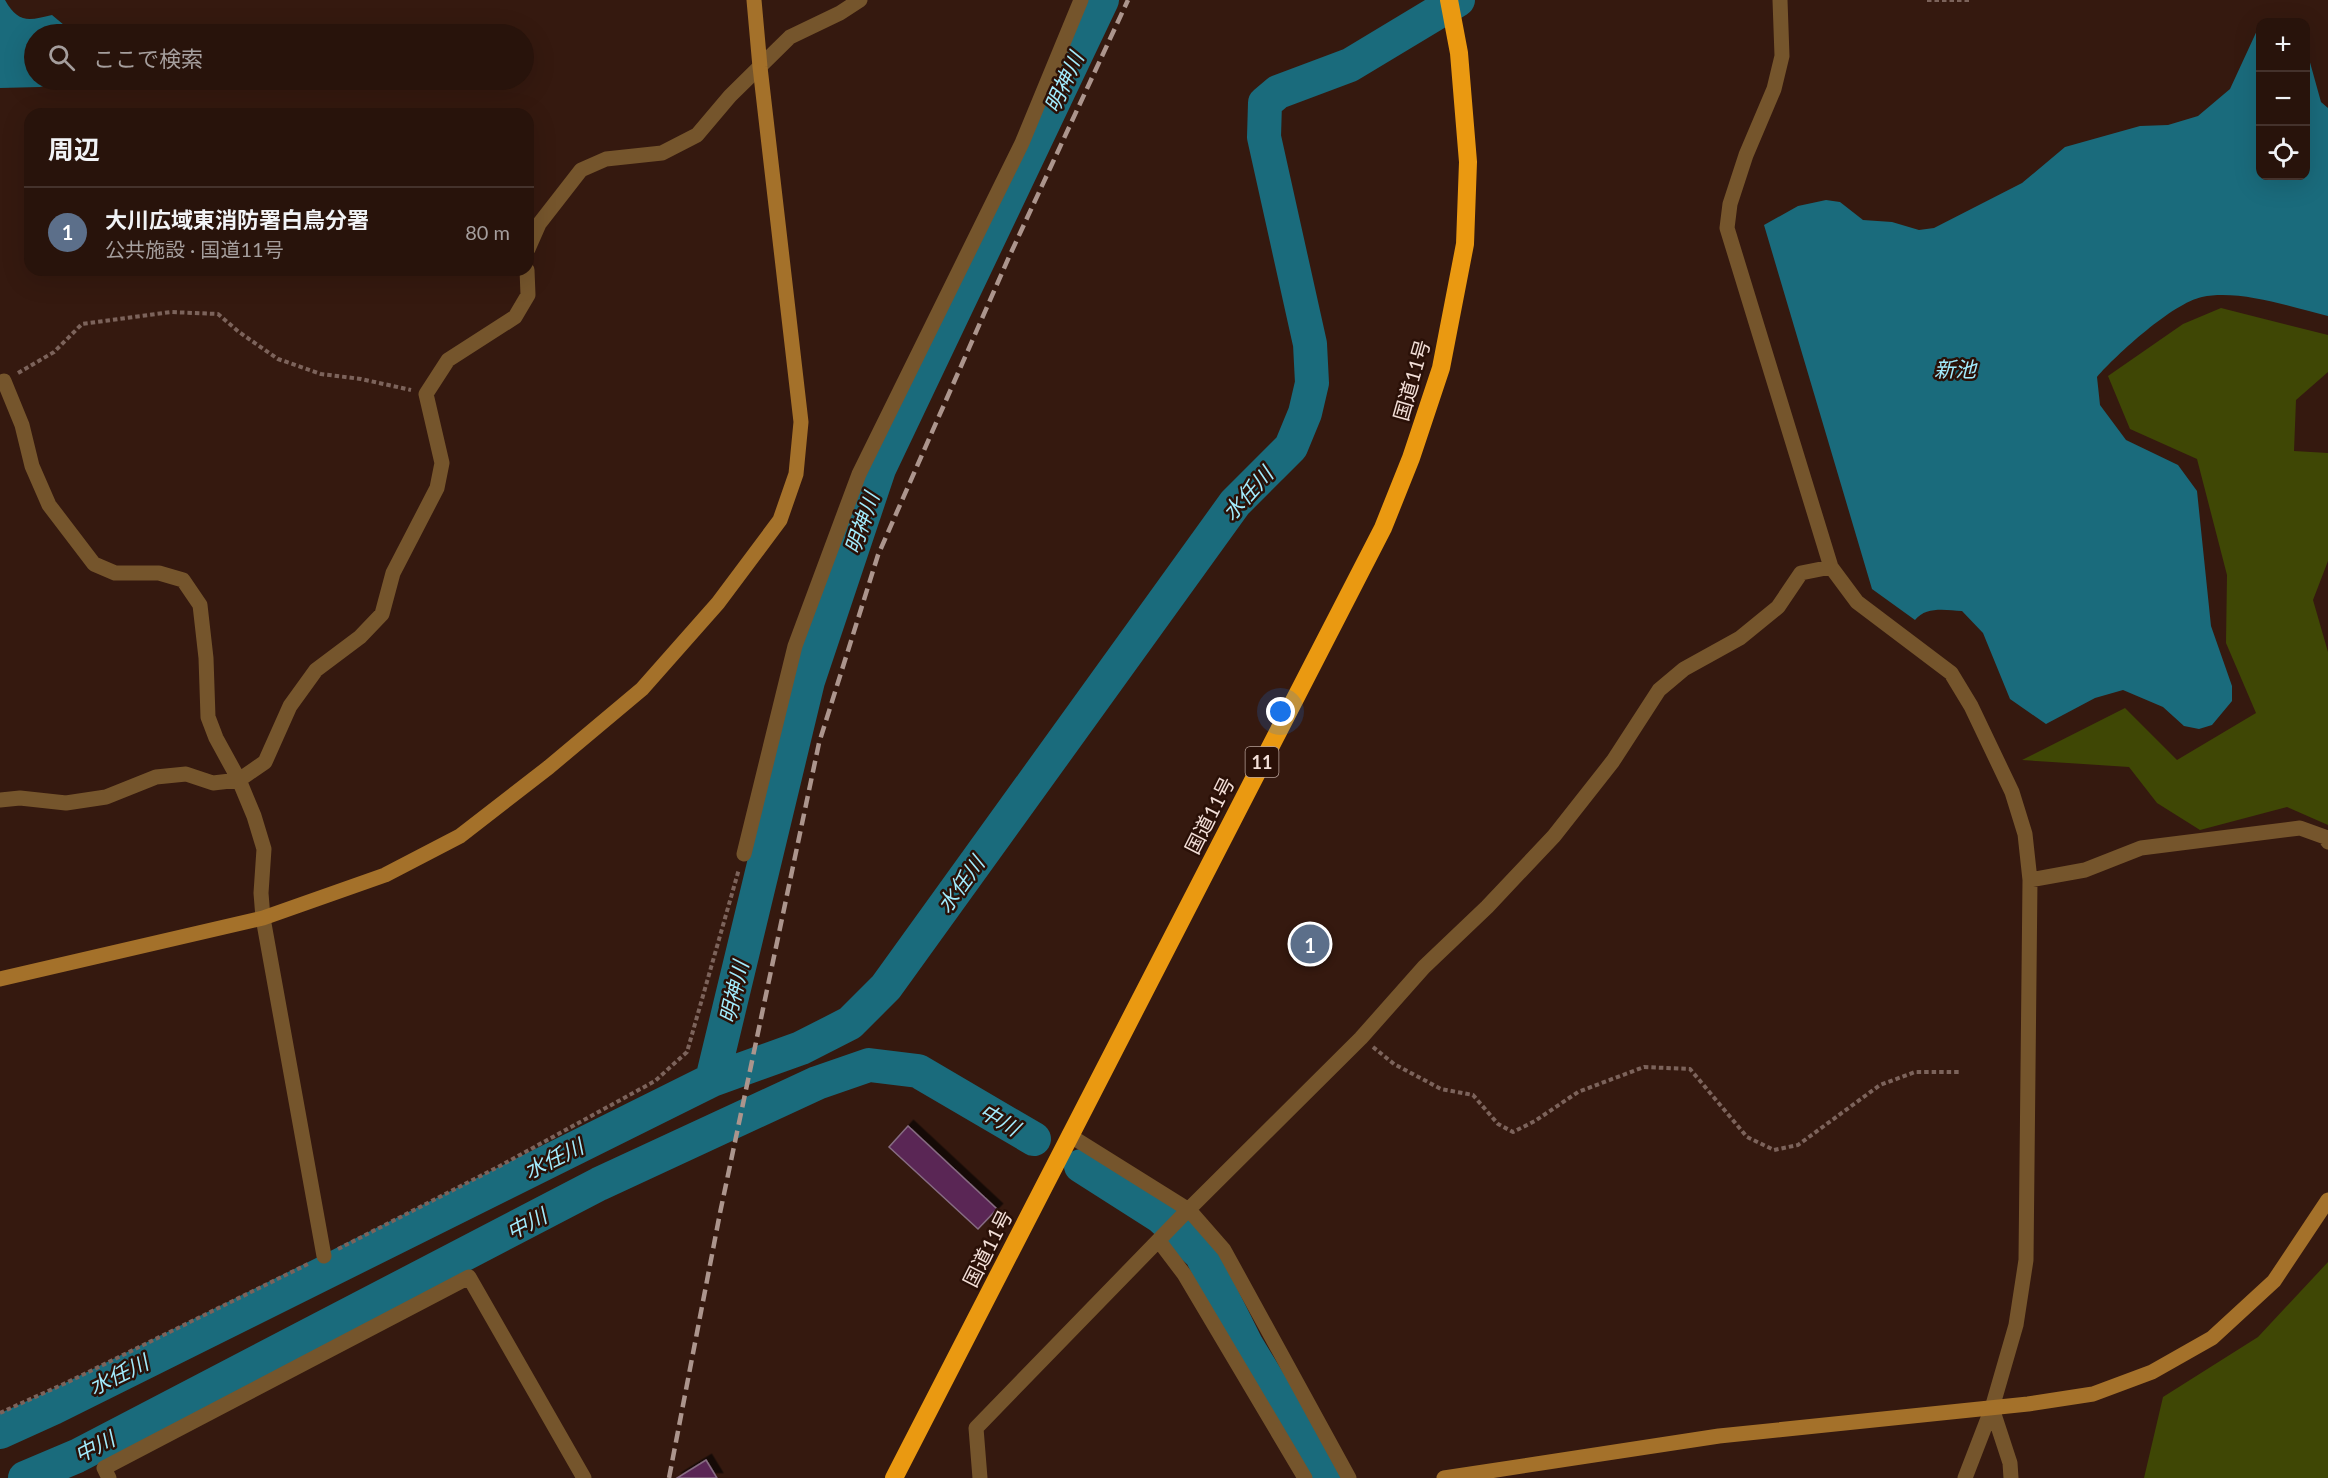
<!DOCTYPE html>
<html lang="ja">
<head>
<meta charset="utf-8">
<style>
	body { margin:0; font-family:Lato,"Noto Sans JP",sans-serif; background:#342019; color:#f1f3f6 }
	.controls { position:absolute; right:18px; top:18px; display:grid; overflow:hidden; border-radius:12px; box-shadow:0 6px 24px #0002 }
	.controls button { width:54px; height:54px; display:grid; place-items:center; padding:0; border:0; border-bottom:2px solid #44322c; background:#28130b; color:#f1f3f6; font:30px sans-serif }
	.you { position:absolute; left:1281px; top:712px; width:21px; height:21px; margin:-15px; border:4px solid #fff; border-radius:50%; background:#1a73e8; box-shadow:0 0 0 9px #1a73e833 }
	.badge { display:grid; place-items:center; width:39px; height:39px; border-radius:50%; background:#8fb8fd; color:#fff; font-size:20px; font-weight:700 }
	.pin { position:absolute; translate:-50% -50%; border:3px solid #fff; box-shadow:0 2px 6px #0006 }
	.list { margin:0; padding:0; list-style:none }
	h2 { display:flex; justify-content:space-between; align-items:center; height:78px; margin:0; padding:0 24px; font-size:26px }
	h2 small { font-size:20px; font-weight:400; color:#a59e9d }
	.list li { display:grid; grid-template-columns:39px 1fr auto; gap:18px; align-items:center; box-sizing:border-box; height:90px; padding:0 24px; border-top:2px solid #44322c }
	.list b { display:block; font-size:22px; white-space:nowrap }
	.list p { margin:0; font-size:20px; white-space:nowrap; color:#a59e9d }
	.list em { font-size:20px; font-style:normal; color:#a59e9d }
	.icon { flex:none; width:33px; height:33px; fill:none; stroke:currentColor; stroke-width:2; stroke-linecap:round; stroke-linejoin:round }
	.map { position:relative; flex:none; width:2328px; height:1478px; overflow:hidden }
	.search { position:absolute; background:#28130b; box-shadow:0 6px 24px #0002; left:24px; top:24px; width:510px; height:66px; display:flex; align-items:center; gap:15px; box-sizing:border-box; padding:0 21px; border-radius:33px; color:#a59e9d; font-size:22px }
	.panel { position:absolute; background:#28130b; box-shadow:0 6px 24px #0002; left:24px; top:108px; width:510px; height:168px; border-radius:18px }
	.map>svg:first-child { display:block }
	.green { fill:#3f4705 }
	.water { fill:#1a6b7c }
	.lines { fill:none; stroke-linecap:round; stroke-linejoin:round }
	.river { stroke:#1a6b7c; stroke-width:34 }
	.building { fill:#5a2755; stroke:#876c83; stroke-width:1.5; filter:url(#shadow) }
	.path { stroke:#7c635b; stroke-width:4; stroke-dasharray:4.5 3; stroke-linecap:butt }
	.street { stroke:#75552c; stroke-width:15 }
	.secondary { stroke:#a4712a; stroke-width:15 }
	.highway { stroke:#ea9911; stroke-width:18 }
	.rail { stroke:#ac958d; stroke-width:4.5; stroke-dasharray:12 6; stroke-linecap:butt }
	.labels { text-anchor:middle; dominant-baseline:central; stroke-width:5; stroke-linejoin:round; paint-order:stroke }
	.shield { fill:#2a1007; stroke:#b7a199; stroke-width:1.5 }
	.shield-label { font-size:18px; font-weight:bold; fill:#f3dfd8 }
	.street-label { font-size:20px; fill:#f3dfd8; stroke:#2a1007 }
	.water-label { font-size:21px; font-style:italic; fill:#a2ebfd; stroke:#2a1007 }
</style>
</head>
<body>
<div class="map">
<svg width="2328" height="1478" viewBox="0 0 2328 1478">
	<defs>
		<filter id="shadow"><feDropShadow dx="5.5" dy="-5.5" stdDeviation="0" flood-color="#0009"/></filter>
	</defs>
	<rect width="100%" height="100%" fill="#35190f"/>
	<path class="green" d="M2221,308L2328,335V372L2296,400L2294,451L2328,453V561L2313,600L2328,652V825L2287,807L2200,830L2157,803L2129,767L2022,760L2125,708L2177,760L2256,713L2226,643L2227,575L2197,459L2130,429L2108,376L2183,324Z
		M2328,1262V1478H2144L2163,1397L2258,1337Z"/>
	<path class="water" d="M0,0H5C18,23 28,21 52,15L64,25L63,34H34V80H71L40,87L0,88Z
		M2260,24V176H2306V48L2321,102L2328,108V316C2292,307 2239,289 2202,297C2173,303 2117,354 2097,377L2100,405L2126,440L2178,465L2197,491L2211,626L2232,686V701L2212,725L2199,729L2184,726L2163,707L2123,690L2095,698L2046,724L2010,699L1983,633L1962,611C1946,610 1926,606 1915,620L1872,589L1764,225L1798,206L1826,200L1840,202L1863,220L1892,222L1919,230L1934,228L2022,183L2065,147L2140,126L2168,125L2198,116L2230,89Z"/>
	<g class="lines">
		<path class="river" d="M712,1080L808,681L879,469L1102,0
			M1081,1166L1161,1217L1201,1254L1247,1346L1328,1478
			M0,1432L53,1408L712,1080L801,1048L850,1023L886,987L1235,503L1291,447L1305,413L1312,383L1310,344L1264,137L1265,103L1278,92L1350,65L1458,0
			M25,1478L77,1456L599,1184L817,1083L869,1065L918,1071L1034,1139"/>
	</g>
	<path class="building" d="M908,1126L997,1209L978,1229L889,1147Z
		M706,1460L717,1478H677Z"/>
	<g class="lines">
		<path class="path" d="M1927,0H1972
			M18,373L54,352L82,324L171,312L218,314L239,332L278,359L321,374L361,379L411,390
			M1373,1047L1394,1064L1441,1089L1473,1095L1498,1124L1513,1132L1535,1121L1578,1092L1644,1067L1690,1069L1747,1137L1774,1150L1798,1145L1880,1085L1915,1072H1961
			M338,1249L498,1167L655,1081L687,1052L739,869
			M0,1413L68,1382L310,1263"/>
		<path class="street" d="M1780,0L1782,56L1774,89L1746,155L1730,204L1727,228L1831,567L1857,602L1951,673L1971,706L2012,792L2025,834L2030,880L2026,1260L2016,1325L1992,1408L1965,1478
			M528,249L539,224L581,170L606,159L662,153L697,135L730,96L790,37L840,13L860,0
			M4,381L22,425L32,466L49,505L94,564L115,573H159L183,580L200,605L206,658L208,717L216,738L239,780L254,816L264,849L261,893L263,918L324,1256
			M0,800L20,798L66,803L106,797L156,777L186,774L213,783L239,780L265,762L290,706L316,670L360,637L382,614L393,573L437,488L442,463L426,394L448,360L515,317L528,295L527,270
			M744,854L795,646L859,474L1022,143L1081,0
			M2030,880L2085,870L2141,848L2300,828L2325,837L2328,842
			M1069,1135L1189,1210L1224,1250L1349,1478
			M1159,1241L1184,1274L1305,1478
			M1992,1408L2010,1463L2011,1478
			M109,1478L104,1468L469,1277L584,1478
			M980,1478L976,1428L1183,1215L1361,1038L1424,967L1487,907L1554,836L1613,761L1659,690L1684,669L1740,638L1778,607L1801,573L1831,567"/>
		<path class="secondary" d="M0,979L263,918L385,875L460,836L549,767L642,689L718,603L780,520L796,474L801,422L760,67L754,0
			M1444,1478L1719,1436L2028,1404L2093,1394L2152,1372L2212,1338L2274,1281L2328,1200"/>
		<path class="highway" d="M894,1478L1383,528L1411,458L1441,368L1465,244L1468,162L1459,53L1449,0"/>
		<path class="rail" d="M669,1478L720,1213L819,743L878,555L1009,257L1128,0"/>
	</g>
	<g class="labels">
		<rect class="shield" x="1245.5" y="747" width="33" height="30" rx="4.5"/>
		<g class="shield-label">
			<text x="1262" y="762">11</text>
		</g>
		<g class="street-label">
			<text transform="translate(1411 380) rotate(-74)">国道11号</text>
			<text transform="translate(1209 815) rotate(-63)">国道11号</text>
			<text transform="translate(987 1248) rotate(-63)">国道11号</text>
		</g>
		<g class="water-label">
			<text transform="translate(1063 82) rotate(-65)">明神川</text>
			<text x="1955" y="368">新池</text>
			<text transform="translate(1247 493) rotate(-48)">水任川</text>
			<text transform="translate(861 523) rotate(-71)">明神川</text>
			<text transform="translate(960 884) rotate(-54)">水任川</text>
			<text transform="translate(733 992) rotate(-77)">明神川</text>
			<text transform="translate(1000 1119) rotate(30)">中川</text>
			<text transform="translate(553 1158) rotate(-26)">水任川</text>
			<text transform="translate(526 1223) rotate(-27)">中川</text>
			<text transform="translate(118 1374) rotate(-26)">水任川</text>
			<text transform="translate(94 1446) rotate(-27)">中川</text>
		</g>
	</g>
</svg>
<div class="controls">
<button>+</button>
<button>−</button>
<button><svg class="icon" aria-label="locate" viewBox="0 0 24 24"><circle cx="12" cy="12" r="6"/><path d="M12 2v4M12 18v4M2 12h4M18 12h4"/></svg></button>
</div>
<div class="you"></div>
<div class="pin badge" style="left:1310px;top:944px;background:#5c6f8a">1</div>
<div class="search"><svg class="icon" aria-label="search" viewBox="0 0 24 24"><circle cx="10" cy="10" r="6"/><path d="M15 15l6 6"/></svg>ここで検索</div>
<section class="panel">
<h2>周辺<small></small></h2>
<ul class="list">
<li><span class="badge" style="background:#5c6f8a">1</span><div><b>大川広域東消防署白鳥分署</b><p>公共施設 · 国道11号</p></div><em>80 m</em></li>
</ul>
</section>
</div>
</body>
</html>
